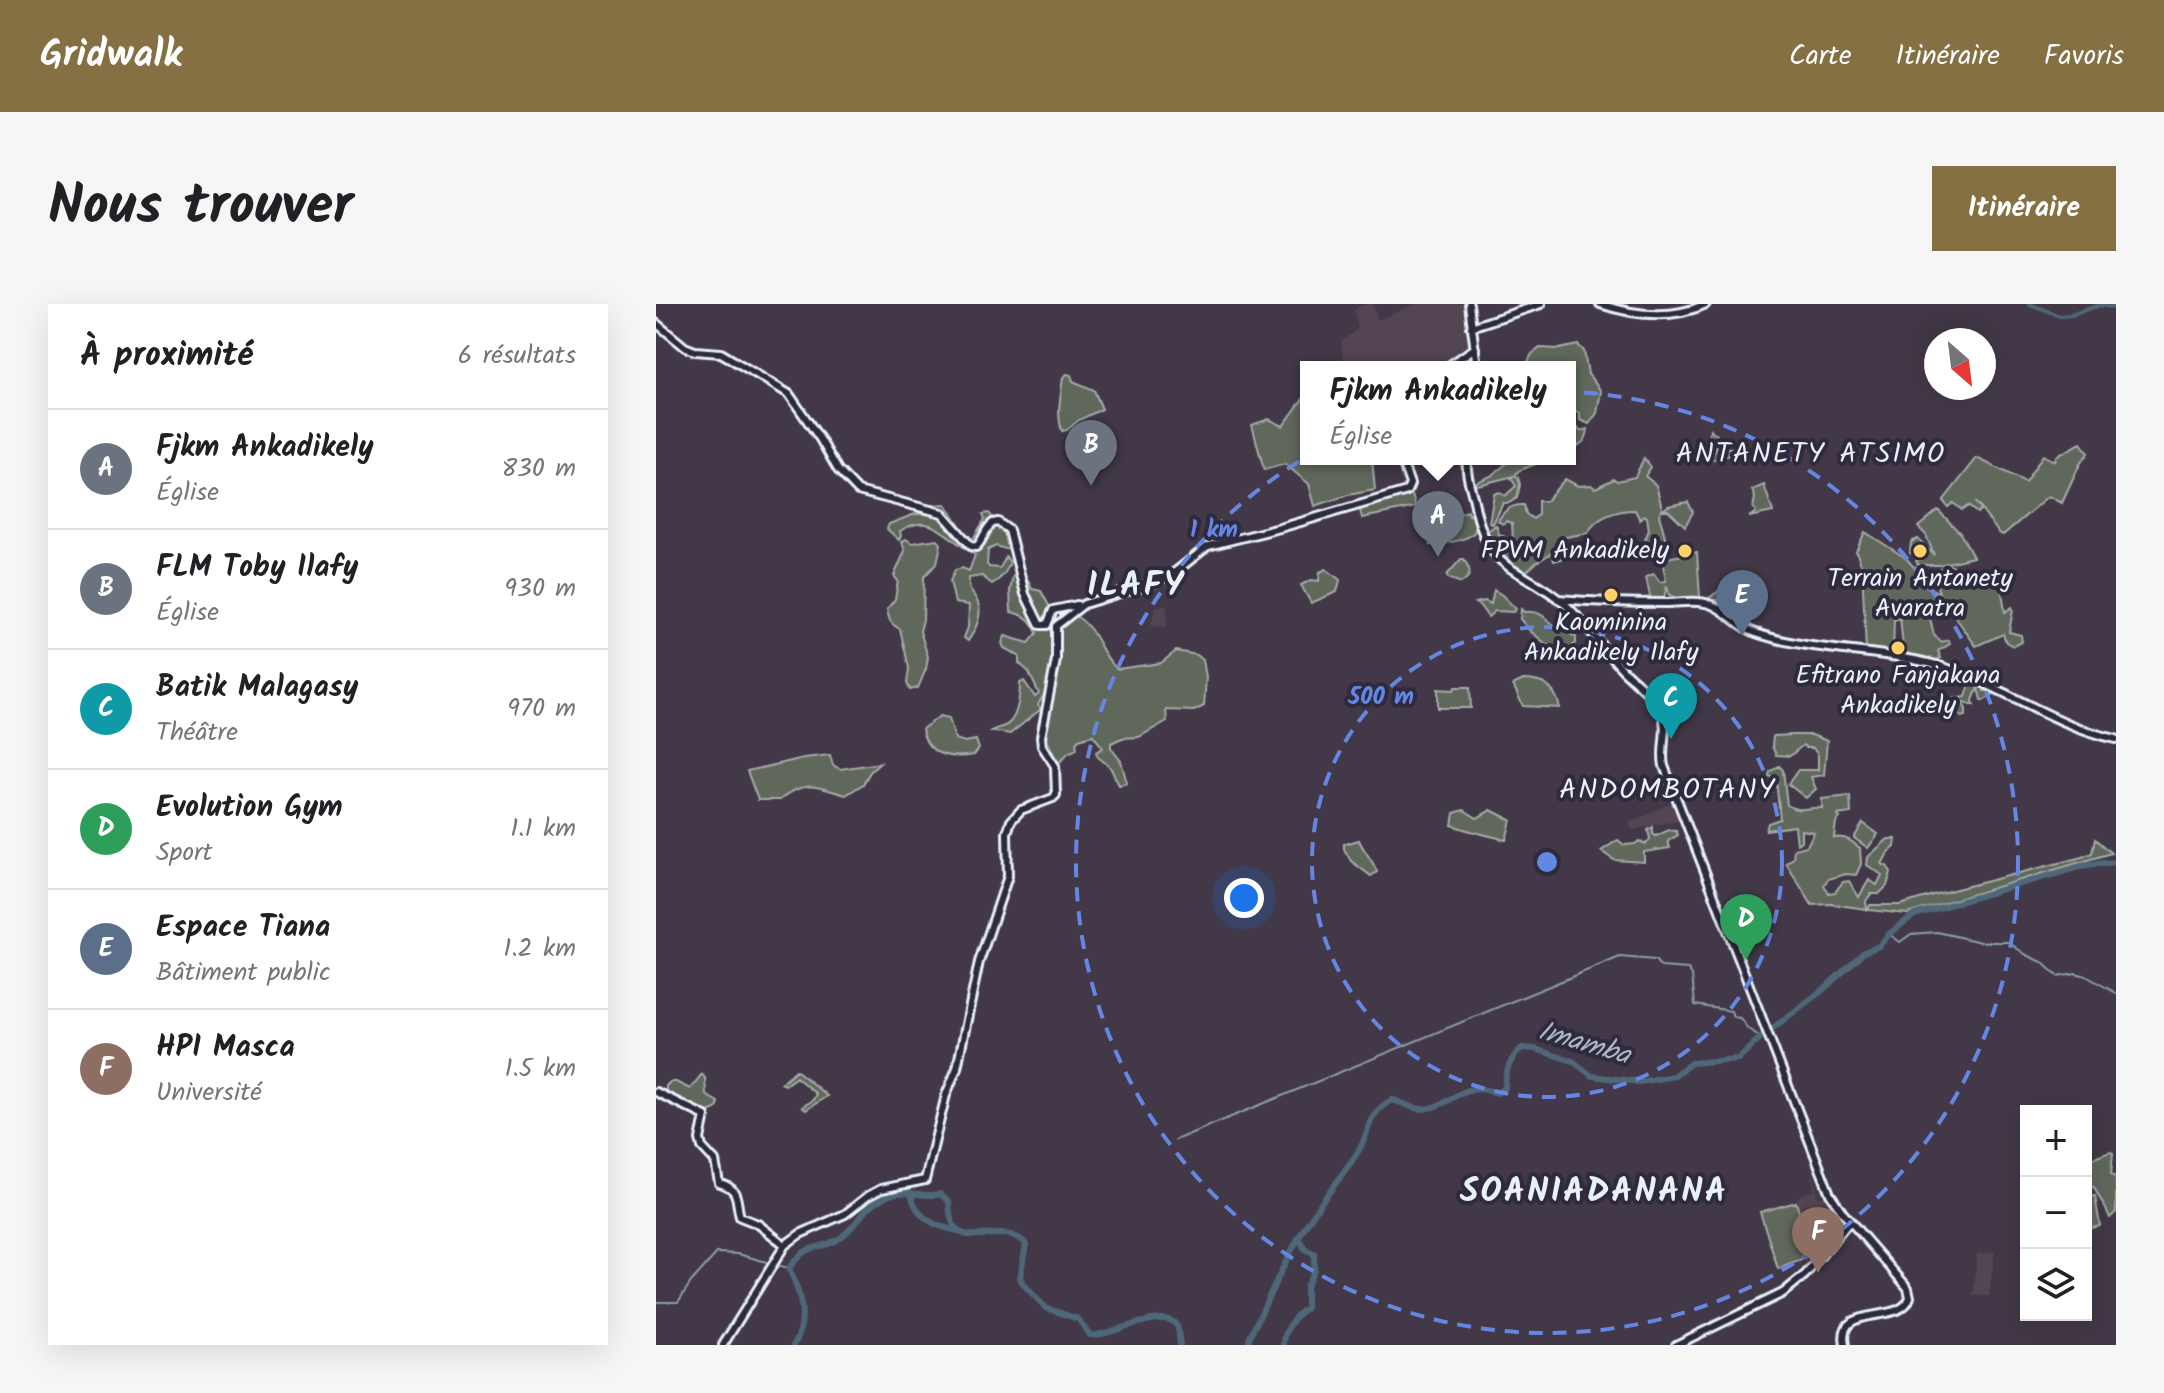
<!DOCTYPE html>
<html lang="fr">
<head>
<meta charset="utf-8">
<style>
	body { margin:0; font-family:Kalam,sans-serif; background:#f6f6f6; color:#202124 }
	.controls { position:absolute; right:24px; bottom:24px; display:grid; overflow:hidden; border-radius:0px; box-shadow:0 8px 32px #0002 }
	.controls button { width:72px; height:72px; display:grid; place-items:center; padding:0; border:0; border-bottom:2px solid #e0e0e0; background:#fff; color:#202124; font:40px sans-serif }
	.compass { position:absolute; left:1268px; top:24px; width:72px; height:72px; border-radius:50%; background:#fff; box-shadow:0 8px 32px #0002; rotate:152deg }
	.you { position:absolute; left:588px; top:594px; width:28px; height:28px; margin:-20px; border:6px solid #fff; border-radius:50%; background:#1a73e8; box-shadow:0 0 0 12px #1a73e833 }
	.badge { display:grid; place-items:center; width:52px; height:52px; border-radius:50%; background:#847042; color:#fff; font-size:26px; font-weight:700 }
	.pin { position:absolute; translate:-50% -66px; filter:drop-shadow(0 2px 4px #0008) }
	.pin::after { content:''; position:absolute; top:42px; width:28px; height:24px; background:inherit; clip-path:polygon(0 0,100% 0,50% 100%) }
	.popup { position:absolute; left:644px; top:57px; width:276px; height:104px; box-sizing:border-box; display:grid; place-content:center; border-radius:0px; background:#fff; filter:drop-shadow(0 2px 6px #0005); font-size:26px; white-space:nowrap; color:#757577 }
	.popup b { font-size:30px; color:#202124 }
	.popup::after { content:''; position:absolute; left:50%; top:100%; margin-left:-16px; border:16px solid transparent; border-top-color:#fff }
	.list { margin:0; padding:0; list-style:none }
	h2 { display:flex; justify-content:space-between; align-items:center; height:104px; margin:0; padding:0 32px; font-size:34px }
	h2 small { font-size:26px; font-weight:400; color:#757577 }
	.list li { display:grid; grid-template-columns:52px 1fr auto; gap:24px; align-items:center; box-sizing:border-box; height:120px; padding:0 32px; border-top:2px solid #e0e0e0 }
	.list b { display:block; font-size:30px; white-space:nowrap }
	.list p { margin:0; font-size:26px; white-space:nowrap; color:#757577 }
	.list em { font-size:26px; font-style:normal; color:#757577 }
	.icon { flex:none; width:44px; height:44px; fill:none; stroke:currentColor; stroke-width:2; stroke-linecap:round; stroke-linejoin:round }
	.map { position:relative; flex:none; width:1460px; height:1041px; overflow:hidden; border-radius:0px }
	header { display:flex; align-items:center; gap:48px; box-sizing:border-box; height:112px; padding:0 40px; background:#847042; color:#fff }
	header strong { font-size:38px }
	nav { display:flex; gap:44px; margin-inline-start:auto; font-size:28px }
	.intro { display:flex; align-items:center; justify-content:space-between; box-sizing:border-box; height:192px; padding:0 48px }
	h1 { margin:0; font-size:56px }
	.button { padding:20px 36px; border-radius:0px; background:#847042; color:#fff; font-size:28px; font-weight:700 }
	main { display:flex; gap:48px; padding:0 48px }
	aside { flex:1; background:#fff; border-radius:0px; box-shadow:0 8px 32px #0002 }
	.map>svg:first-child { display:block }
	.built { fill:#524551 }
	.green { fill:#61685b; stroke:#a4acaa; stroke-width:2 }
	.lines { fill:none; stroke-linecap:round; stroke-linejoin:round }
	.stream { stroke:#8c9eac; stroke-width:2 }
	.canal { stroke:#4f6779; stroke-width:4 }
	.river { stroke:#4f6779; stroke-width:6 }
	.secondary-casing { stroke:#e8f1f8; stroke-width:12 }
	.secondary { stroke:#2f2a3d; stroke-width:6 }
	.ring { fill:none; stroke:#6487e3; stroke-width:4; stroke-dasharray:14 10 }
	.poi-dot { fill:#ffd166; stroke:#2f2a3d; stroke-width:3 }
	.labels { text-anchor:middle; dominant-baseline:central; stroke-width:8; stroke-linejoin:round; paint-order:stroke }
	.poi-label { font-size:26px; fill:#e8f1f8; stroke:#2f2a3d }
	.neighbourhood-label { font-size:28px; letter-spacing:2px; fill:#e8f1f8; stroke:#2f2a3d }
	.water-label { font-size:28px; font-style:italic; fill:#abbac5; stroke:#2f2a3d }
	.district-label { font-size:34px; font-weight:bold; letter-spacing:2px; fill:#e8f1f8; stroke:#2f2a3d }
	.centre { fill:#6487e3; stroke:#2f2a3d; stroke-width:4 }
	.ring-label { font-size:24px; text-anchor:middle; font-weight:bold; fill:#6487e3; stroke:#2f2a3d; stroke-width:8; stroke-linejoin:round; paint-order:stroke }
</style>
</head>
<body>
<header>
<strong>Gridwalk</strong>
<nav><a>Carte</a><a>Itinéraire</a><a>Favoris</a></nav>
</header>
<div class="intro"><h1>Nous trouver</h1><a class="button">Itinéraire</a></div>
<main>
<aside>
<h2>À proximité<small>6 résultats</small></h2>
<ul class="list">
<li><span class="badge" style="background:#6b7280">A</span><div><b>Fjkm Ankadikely</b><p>Église</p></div><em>830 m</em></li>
<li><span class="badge" style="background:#6b7280">B</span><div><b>FLM Toby Ilafy</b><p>Église</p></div><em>930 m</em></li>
<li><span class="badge" style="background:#0f9aa8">C</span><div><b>Batik Malagasy</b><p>Théâtre</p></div><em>970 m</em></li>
<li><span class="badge" style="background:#2e9e5b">D</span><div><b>Evolution Gym</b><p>Sport</p></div><em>1.1 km</em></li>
<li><span class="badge" style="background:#5c6f8a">E</span><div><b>Espace Tiana</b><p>Bâtiment public</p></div><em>1.2 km</em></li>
<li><span class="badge" style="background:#8d6e63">F</span><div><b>HPI Masca</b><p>Université</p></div><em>1.5 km</em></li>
</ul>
</aside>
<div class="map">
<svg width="1460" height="1041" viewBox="0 0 1460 1041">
	<rect width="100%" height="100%" fill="#423847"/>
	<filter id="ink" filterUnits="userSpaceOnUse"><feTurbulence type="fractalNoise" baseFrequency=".0125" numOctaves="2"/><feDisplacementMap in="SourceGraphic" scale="16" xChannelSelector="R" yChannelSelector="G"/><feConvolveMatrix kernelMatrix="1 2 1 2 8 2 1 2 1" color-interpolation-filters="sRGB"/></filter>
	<g filter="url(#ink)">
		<path class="built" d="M710,0H717L722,16L759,0H810V17L817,42L790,63H688L685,38L702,24L698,7L701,3Z
			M499,302H511V323L495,322Z
			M1017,498L1025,516L976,526L973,519Z
			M1153,843L1162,893H1171L1174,915L1187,913L1189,920L1177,923V932L1152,964L1147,955L1156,951L1140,897L1145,890L1158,887Z
			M1339,948L1333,992H1317L1321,950Z"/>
		<path class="green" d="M922,41L928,47L932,70L945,87L941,109L933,120L924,116V110L914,103V63H869L876,50L884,44L903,45Z
			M411,70L415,71L417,77L438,86L446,105L423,116L411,126L406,127C400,109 405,92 407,73Z
			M650,91V155H716L719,186L692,191L659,202L653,180L629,160L608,166L596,121L613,115L627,122Z
			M921,123L924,127L932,125C931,138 924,141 914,146V124Z
			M1054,125L1061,131L1058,138H1064L1069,144H1079L1078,150L1053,157L1061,143L1048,139L1052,134Z
			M1425,139L1432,149L1424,160L1406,199L1393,192L1347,231L1343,229L1319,198L1326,206L1321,209L1312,202L1306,206L1297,199L1292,203L1287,197L1321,154L1369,178L1387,151L1399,157L1401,152Z
			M988,154L995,163L989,172L1000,181L1006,204L1003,211L1009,232L1008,241L995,240L989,235L993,226L991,213L987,211L984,216L979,206C962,206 940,212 932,229L904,234L907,248L905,255L898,257L896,249L881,258L869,269L846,256L850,247L862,255L867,252L857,238L856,219L850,217L847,220L842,217C847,207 856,200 868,201L870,210L877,215L882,211V197H890L909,175L922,182L935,181L939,184L958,175L961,177L979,173Z
			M892,155L862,167L859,172L862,173L864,181L861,194L853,199H847L837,220L833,219L838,190L843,188L849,192L860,182L855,174L858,172L822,181L818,179L835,172L855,156Z
			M1108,181L1117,208L1093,213L1100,208L1097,203L1099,194L1096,186Z
			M755,188L760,203L706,214L703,202Z
			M1032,198L1037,208L1029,222L1012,206H1007L1012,202Z
			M788,199L791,213L812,207L813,211H817C818,215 820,219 820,223C820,237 785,240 774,241L768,208L773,203Z
			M290,200L315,238L329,215L327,210L333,209L350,231L353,246L340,242L332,246L331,260L333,263L344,264L350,253L354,258C350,269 346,274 336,280L326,272L313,274C312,290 317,286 322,299C327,311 319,327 312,337L308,334L312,323L313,301L299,299L294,277L299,266L306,264L313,267L319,251C291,235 276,206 244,227L245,232L243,236L231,225L233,220L259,210H273L275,201Z
			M1282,206L1304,229L1317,253L1283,261H1262L1260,257L1265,255L1254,249L1255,238L1262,235L1278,251L1270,231L1262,223Z
			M840,221L843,230L851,234L850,241L841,240L846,250L844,253L827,230Z
			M1209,228L1250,254L1264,270L1260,276L1283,289L1280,279L1283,265L1293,261L1308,265L1305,275L1323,277L1328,281L1335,278L1333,269L1343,268L1349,308L1356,303L1357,306L1353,328L1365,331L1366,338L1357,342L1350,338L1347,330L1320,342L1289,298L1274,314L1278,331L1285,338L1293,336L1294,340L1282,347L1285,354L1275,358L1248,352L1244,314L1238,316L1237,349L1210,346L1206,263L1200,247Z
			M250,235L256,239L281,235L285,240L281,259L268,273L267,316L264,327L272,353L270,365L262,384L254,386L251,379L253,364L244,325C234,320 233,316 231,305L239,295L242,277L238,272L249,247L246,238Z
			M1041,248L1044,293L1020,294L1013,291L1011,282L1008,294L995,297L990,273L998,270L1004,278L1010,277L1006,255Z
			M805,255H808C813,265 819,270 805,279L792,274L791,271Z
			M670,265L684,276L681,288L655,299L645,281L655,276L663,277L664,268Z
			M357,272H370L376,285L385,287L399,313L393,381L382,401L385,405L354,430L335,427C341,423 348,424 353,419C362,411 364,390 364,379L368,377L379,393L383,390L373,368L363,359V352L348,344L346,339L349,332L373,339L381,329C375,315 369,311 355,308L354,286Z
			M1088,274L1102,276L1097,293L1049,297L1068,283Z
			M838,286L846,291L860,305L857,308L839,307L832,313L824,302L819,299L829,297L835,300Z
			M865,305L868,308C884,306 887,313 897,320C904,326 912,329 920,333V339L905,352L874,327L864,315Z
			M418,311C443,325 441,347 461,365L505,359L520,347L541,351L547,356L550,373L548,402L538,407L510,406L511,417L483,433L466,434L455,439V444L465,457L471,479L463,481L454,463L442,453L440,448L447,444L437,431L423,435L420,438L421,445L412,449L402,460L389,431L405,323Z
			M1254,358L1280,364L1279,384H1270L1267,376L1256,377Z
			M867,376C887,376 899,382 904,404L867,402L857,381Z
			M1315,377L1329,380L1328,387L1337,386L1339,389L1329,396H1325L1322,384L1317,396L1318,401L1305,397L1310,405V412L1306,413L1301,409V402L1295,395L1310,393Z
			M799,383H814L815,404H782V385L798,386Z
			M284,412L293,414L299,435L309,438L320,436L323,445L318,451C295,455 271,453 266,425Z
			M1137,431H1156L1171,437L1168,471L1155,473L1160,485L1150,494L1132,480L1142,466H1162V451L1157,444H1150L1147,441L1134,452L1120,451L1116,442L1117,432Z
			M174,451L177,461L184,465L224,459L214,468L207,480L190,491C161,483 148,475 124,496H102L91,467L148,454Z
			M1123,462L1127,466L1131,501C1144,510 1152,502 1166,504V495L1194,492L1195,509L1181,511L1184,514L1180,518L1178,534C1190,532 1195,537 1204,544L1205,560L1200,571L1190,570L1172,575L1168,581L1173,589L1179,588L1187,578L1193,577L1203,593L1213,576L1221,581L1226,571L1211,561L1212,553L1232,535H1240L1239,543L1232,549L1226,560L1231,562L1235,568L1231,582L1223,590H1215L1210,597L1211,605L1175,600L1156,601L1130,559L1137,554L1138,545L1151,542L1158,528L1145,526V537L1141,540L1139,522L1110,526L1112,519L1124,515L1120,475L1113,472L1114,468Z
			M808,506L821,514L835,506L855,516L850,536C832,531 814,528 796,521L798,509Z
			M1207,519L1222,530L1212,544L1198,534Z
			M997,523V530L1000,532L1013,526L1020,527L1022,531L1012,537L1014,544L988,548V558L958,556L945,547L962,536L968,541L979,540L983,537L990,540L994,535L992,526Z
			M1439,535L1455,549L1251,610L1212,606L1214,601H1244L1277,591L1426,553L1436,549Z
			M703,536C708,548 717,556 721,568L715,572L695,557L688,545V540Z
			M140,766L171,792L150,806L146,803L157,796L160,790L140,773L129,781L125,779Z
			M46,770L49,774L50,791L62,798V803C46,816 26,799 10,791V782L14,778H20L34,785Z
			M1454,848L1457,849L1455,871L1460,873V908L1454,914C1450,903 1443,895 1438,883H1430V857Z
			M1439,892L1444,922L1431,925L1430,893Z
			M1140,898L1156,952L1122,965L1104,908Z"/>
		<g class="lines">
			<path class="stream" d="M1233,630L1244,638L1255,630L1281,628L1325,638H1352L1369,650L1386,658L1401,672L1420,669L1430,672L1460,689
				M519,836L964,653L999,656L1005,663L1032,665L1036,671L1039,701L1075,707L1077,713L1084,714L1092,725L1105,733
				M120,961L133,964
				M0,998H22L35,978L61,949L82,950L114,959"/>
			<path class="canal" d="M1374,0L1404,12L1415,11L1444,1L1460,4
				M1027,5L1040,0
				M975,6L1015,8"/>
			<path class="river" d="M255,890C261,915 278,922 302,927
				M138,1041C153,1015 144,989 133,964C154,936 157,949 181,936C202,924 207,897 240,889C254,886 269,894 284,890L293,897C294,960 343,911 370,940L364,974L368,981L390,1004L422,1015L434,1031C448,1035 509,1001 521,1022C523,1026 523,1036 524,1041
				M593,1041V1034C612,997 627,958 649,923C665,896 687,873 703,846C715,826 711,809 736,796C747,798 756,805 767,805C800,802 802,775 841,789L849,784C849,768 853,755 866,744L879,745L917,757L936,772L984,778L1017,772L1035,759L1082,755L1105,733L1168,685L1208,648L1223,642L1233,630L1258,611L1430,561L1460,558
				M628,1041C627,1028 639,1010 650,1004V983L658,965V949L650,946L642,934"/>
			<defs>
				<path id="secondary" d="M813,0L821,63
					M944,0C980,12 1016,16 1050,0
					M0,19L29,43L39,47L65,49L133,90L164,135L182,166L202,187L286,209L315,242L320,243C328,236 328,225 337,219L342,218L353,226L369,290L384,321H391L397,306L421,301
					M815,23L885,0
					M791,63L819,44
					M811,155C809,169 815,184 818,197C833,275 863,259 911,302C932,322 949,347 968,367C980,379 999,393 1006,408C1013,426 1004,444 1008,462L1174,890L1187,909L1252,984L1254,993C1245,1023 1180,997 1189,1041
					M902,295C939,298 975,299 1012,299C1022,299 1032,297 1042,298C1067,299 1079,322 1100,329C1155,348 1222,345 1280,361C1343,379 1396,421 1460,435
					M0,788L49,812L44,835L46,843L59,857L63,879C85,885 79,896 84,913L102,920L129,941
					M67,1041L129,941L144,930L189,910L212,892L225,885L269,876L290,791L301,764L323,658L352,572L351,529L355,517L365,506L397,494L400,491L399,462L386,442L385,433L400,356V322L428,300L500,278L519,268L552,242L624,224L751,187L754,180L745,155
					M1020,1041L1127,989L1149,971L1194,917"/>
			</defs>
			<use href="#secondary" class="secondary-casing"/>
			<use href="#secondary" class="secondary"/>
		</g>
	</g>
	<g class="ring">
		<circle cx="891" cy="558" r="235"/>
		<circle cx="891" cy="558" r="471"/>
	</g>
	<g class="poi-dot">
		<circle cx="1029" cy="247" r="8"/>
		<circle cx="1264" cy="247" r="8"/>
		<circle cx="955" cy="291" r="8"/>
		<circle cx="1242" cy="344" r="8"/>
	</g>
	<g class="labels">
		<g class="poi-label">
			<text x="1013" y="247" text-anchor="end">FPVM Ankadikely</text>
			<text x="1264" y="275">Terrain Antanety<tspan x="1264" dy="30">Avaratra</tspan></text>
			<text x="955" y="319">Kaominina<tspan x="955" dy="30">Ankadikely Ilafy</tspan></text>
			<text x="1242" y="372">Efitrano Fanjakana<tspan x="1242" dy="30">Ankadikely</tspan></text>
		</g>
		<g class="neighbourhood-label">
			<text x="1155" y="150">ANTANETY ATSIMO</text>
			<text x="1012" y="486">ANDOMBOTANY</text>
		</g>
		<g class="water-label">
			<text transform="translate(928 740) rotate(16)">Imamba</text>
		</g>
		<g class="district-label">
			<text x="480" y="282">ILAFY</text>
			<text x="938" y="888">SOANIADANANA</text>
		</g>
	</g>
	<circle cx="891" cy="558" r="12" class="centre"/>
	<g class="ring-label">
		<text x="558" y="233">1 km</text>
		<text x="725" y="400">500 m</text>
	</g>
</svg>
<div class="controls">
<button>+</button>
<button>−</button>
<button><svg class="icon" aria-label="layers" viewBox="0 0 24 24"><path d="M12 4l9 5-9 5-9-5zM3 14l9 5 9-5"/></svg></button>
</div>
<svg class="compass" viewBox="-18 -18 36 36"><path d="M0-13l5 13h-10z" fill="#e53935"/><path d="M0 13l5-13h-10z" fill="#757577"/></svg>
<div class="you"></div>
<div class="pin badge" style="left:782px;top:253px;background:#6b7280">A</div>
<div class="popup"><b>Fjkm Ankadikely</b>Église</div>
<div class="pin badge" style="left:435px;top:182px;background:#6b7280">B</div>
<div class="pin badge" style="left:1015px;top:435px;background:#0f9aa8">C</div>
<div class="pin badge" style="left:1090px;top:656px;background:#2e9e5b">D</div>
<div class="pin badge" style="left:1086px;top:332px;background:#5c6f8a">E</div>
<div class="pin badge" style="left:1162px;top:969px;background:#8d6e63">F</div>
</div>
</main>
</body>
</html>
